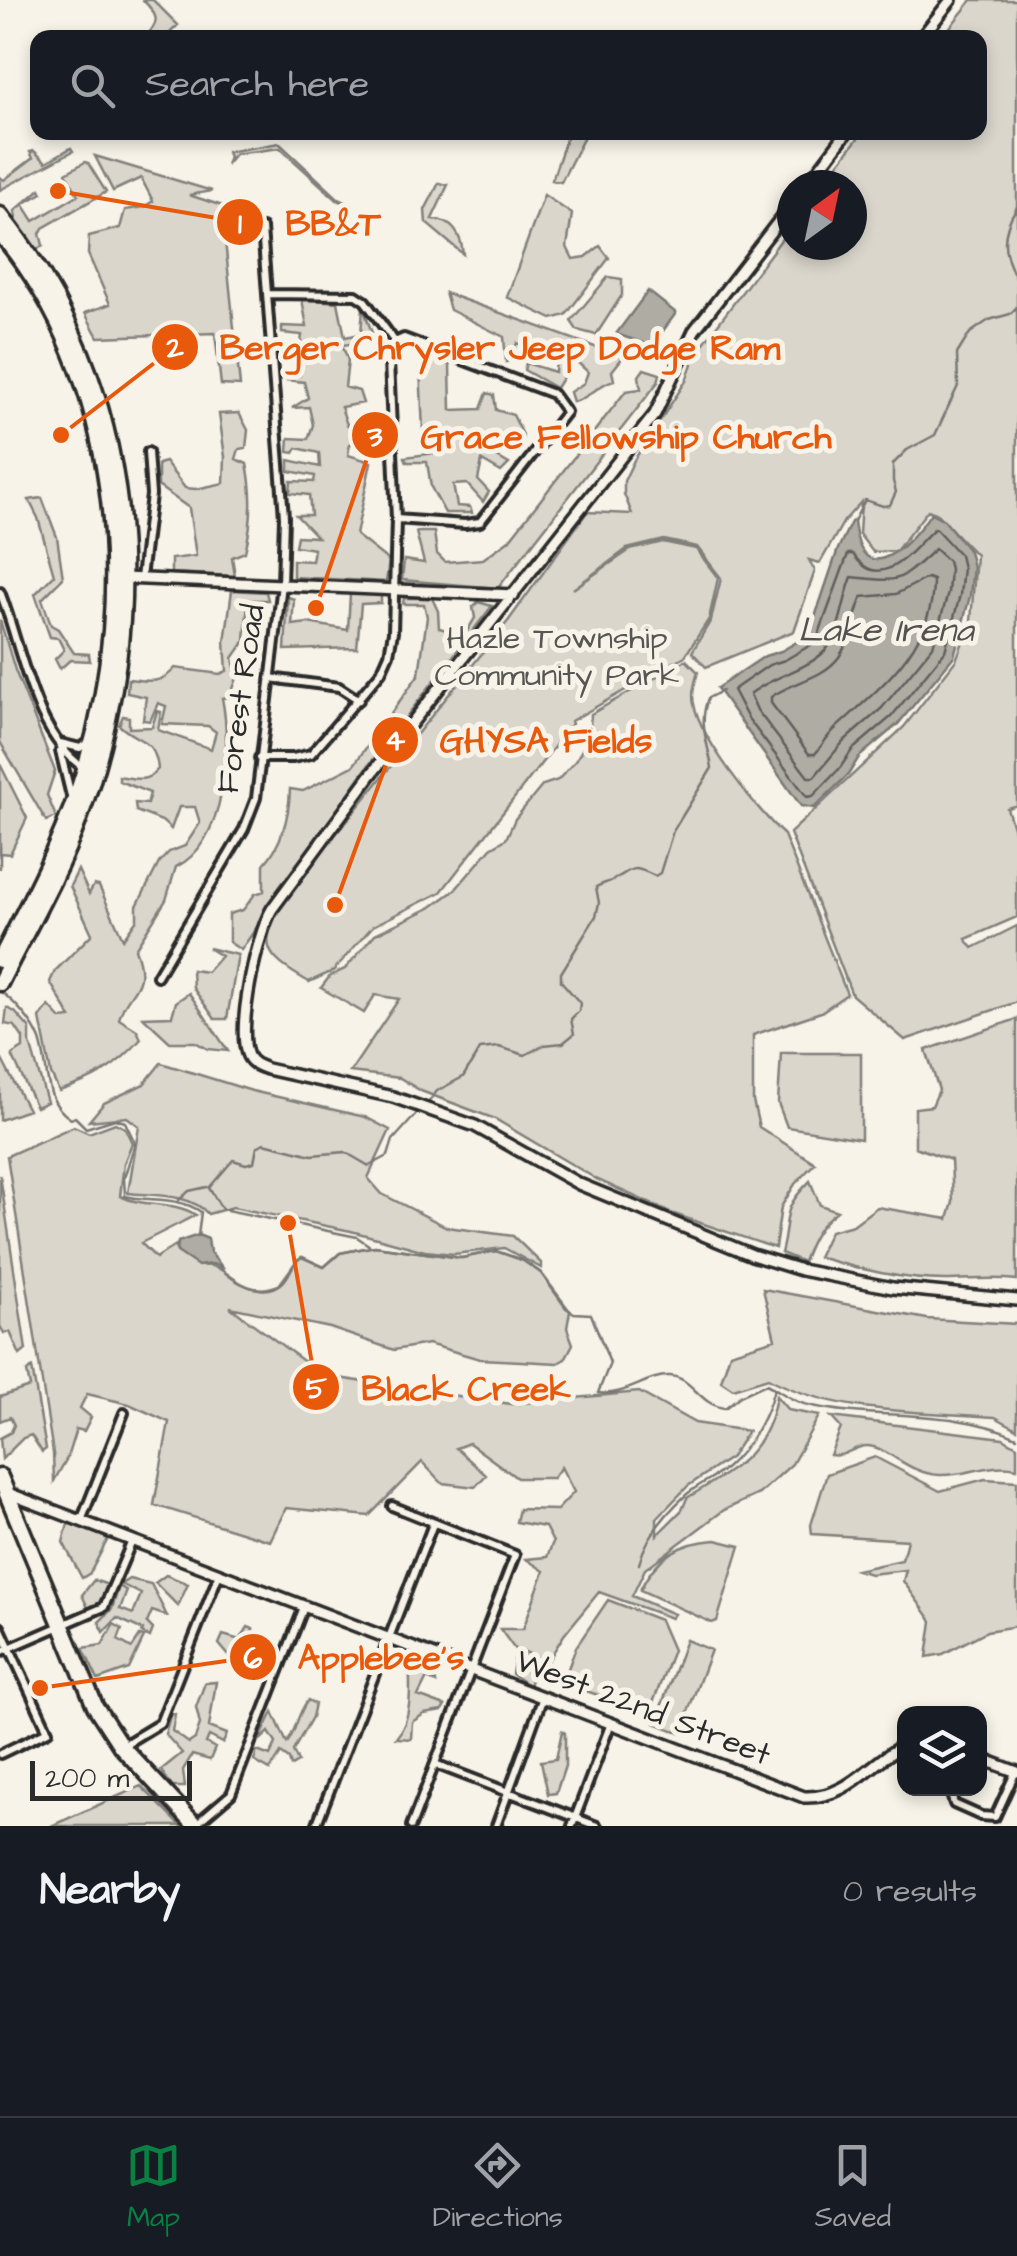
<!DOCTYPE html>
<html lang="en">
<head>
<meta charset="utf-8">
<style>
	body { margin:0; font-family:"Architects Daughter",sans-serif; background:#20242c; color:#f1f3f6 }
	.controls { position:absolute; right:30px; bottom:30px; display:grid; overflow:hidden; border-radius:20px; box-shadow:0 5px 15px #0003 }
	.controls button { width:90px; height:90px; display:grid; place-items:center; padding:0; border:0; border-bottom:2px solid #363941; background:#171b24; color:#f1f3f6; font:50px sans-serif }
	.compass { position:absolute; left:777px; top:170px; width:90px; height:90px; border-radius:50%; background:#171b24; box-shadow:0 5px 15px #0003; rotate:33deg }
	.scale { position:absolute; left:30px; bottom:25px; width:162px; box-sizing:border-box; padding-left:10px; border:5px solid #2b2b2b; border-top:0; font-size:28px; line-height:35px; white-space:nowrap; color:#2b2b2b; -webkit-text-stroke:8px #f7f3e8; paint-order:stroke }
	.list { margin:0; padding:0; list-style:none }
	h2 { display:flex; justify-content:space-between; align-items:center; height:130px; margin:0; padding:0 40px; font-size:42px }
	h2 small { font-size:32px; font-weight:400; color:#9ea1a6 }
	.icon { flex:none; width:55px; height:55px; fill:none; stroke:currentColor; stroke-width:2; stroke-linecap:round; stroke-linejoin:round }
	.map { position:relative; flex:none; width:1017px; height:1826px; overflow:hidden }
	.search { position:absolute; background:#171b24; box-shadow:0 5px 15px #0003; left:30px; right:30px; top:30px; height:110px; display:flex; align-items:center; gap:25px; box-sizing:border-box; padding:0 35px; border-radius:20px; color:#9ea1a6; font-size:38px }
	.sheet { height:290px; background:#171b24 }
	nav { display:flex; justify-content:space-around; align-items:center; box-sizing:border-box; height:140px; border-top:2px solid #363941; background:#171b24; font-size:28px; color:#9ea1a6 }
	nav a { display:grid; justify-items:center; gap:5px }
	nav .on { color:#0b8043 }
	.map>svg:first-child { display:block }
	.green { fill:#dad6cc; stroke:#82807c; stroke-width:2.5 }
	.water { fill:#afaca4; stroke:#7a7874; stroke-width:2.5 }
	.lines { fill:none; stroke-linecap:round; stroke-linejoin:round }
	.shore { stroke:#605f5b; stroke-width:2.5 }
	.stream { stroke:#7a7874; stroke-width:2.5 }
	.street-casing { stroke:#2b2b2b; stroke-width:14 }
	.secondary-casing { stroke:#2b2b2b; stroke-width:16 }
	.highway-casing { stroke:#2b2b2b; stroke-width:21 }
	.street { stroke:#f7f3e8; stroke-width:6 }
	.secondary { stroke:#f7f3e8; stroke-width:9 }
	.highway { stroke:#f7f3e8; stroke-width:14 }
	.labels { text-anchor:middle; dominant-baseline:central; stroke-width:10; stroke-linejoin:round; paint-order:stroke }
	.park-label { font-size:32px; fill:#575653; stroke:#f7f3e8 }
	.street-label { font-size:32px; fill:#2b2b2b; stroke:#f7f3e8 }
	.water-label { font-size:35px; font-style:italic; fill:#53524f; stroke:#f7f3e8 }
	.leader { fill:none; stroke:#e8590c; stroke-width:4 }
	.callout-dot { fill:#e8590c; stroke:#f7f3e8; stroke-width:4 }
	.mark-label { font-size:30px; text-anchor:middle; font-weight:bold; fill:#fff }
	.callout-label { font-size:35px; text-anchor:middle; font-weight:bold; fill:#e8590c; stroke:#f7f3e8; stroke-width:10; stroke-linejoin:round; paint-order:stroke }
</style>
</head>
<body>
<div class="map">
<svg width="1017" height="1826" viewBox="0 0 1017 1826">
	<rect width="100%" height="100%" fill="#f7f3e8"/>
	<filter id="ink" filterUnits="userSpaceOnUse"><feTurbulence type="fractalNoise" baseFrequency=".01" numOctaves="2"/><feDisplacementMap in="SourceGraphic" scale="20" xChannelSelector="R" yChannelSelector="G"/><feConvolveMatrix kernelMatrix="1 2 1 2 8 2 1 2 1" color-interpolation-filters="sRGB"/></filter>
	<g filter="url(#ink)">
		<path class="green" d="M143,0H153L178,25L166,37H145C161,22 158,15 143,0Z
			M972,0H1017V805L1007,808L1017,840V917L966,939L973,948L1017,926V1002L905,1040L852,995L790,833L904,727L956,660L971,621L976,555L936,513L928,510L896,551L873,552L859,534L861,502L844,521L820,563L809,560L815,571L794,631L706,667L692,652L711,620L721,578L697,547L664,540L627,549L573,589L630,550L663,542L696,549L718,578L709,619L685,656L571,721L572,724L441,892L373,926L333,971L309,982C260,954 259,945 286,896L509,620L587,512L632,514L624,494V481L634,460L686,381L695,355L792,225V245H852V185H822L862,133L980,132V38L942,37Z
			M568,133H586L561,182L552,180Z
			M279,143L338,198L354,207L337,200L280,148L235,154L226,165L229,157L227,152Z
			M71,148L73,151L0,190V177L4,180L33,158L30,152L34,151L46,162Z
			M95,156L212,191L189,195L244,213L245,221H223L240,386L221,385L215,333L98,337L85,313L110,304L88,254L89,236L120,228L125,210L144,207L153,201L141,178L113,191Z
			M85,162L88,163L106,192L43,228L40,234L43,245L37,250L17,224L15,211L40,189L42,193L23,204L34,221L78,195L66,173Z
			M439,183L448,185L432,219C453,221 461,234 463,254L426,223L425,210Z
			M544,195L572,214L567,247L573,259L586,257L600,246L609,258L566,315L552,319L507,297Z
			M608,277L622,279V295L596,335L577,330L571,321Z
			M445,293L623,357L612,371L614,380C598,384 590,398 573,402L570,392L584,383L588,372L574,359L556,388L524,370L526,363L555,372L556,359L517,343L511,360L506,362L504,337L450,310Z
			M302,299L338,302L345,337L361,334L363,307L373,336L367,342L342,345L348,360L345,387L359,391L363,403L341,407L347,425L366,420L383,426L382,449L372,437L350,444L348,455L371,462L356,535L389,561L386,582L293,577V560L312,561L314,549L295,546L297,536L317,537L296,515H311L309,495L290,493L291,481L314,482L315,476L289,471V460L320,467L319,453L297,448L294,453L288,452L289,438L308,439L313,425L309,407L292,408L308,398L304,382L286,380L300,375V363L283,362L285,350L300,351L302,335L282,333V326L307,327Z
			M437,360L450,365L451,410L481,409L487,393L494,395L496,410L513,415L523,435L521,444L499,433L482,441L487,451L509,464L501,472L482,461L478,480L489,492L483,502L467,484L453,485L457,506L470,507L472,513H445L431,487L427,462H407L405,457L436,453L437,435L423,431L420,367Z
			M644,369L660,374L658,382L498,588L402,580L404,560L424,563L416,532H434L437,554L445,562L483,559L509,540L626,391L641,389L639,376Z
			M239,413L248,430L246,448L239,449L236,459L247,464C253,492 252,524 245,552L232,557L235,576L171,573V559L196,556L189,508L158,486V464L165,462L185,488L196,489L224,483L225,457L219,414Z
			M42,498L57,537L63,578L42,599L51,625L58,629L74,653L89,654L90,661L70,660L60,669L55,659L64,650L58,638L50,637L35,594L54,575L38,518L29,500Z
			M232,590L266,592L268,600H248L245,641L233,658L237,678L230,697L222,698C232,747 226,843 176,867L166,900L135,949C151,990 127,988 119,1019L137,1030L141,1039C117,1067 93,1080 59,1091L51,1074L40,1018L49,1006L61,1019L71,1018L50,982L55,971L92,934L70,886L78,870L89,894L94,885L99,886L123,939L137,919V906L159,863L169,852L185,846L200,823L195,807H179L171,829L162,821L136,811L135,803L147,804L150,793L119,781V776C136,779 147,783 158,769C155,738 138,743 119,725L123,716L129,717V728L152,727L157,711L161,712L158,730L211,749L216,732L208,726L162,724L166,706L158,703L150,721L143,720L146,697L127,693L128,679C148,681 161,685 175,668L220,674L227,671L225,642Z
			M350,594L381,595V603L361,604L357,648L285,650L288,597L294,599L292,625L308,623L348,630Z
			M404,598H432L438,611L439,628L462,634L466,633L475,618L473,607L478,602L492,606L365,770L241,950L229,942V914L243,910L255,894L264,891V864C283,843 289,817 290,789L303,791L353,766L419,674L427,617L424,604H403Z
			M0,620L15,670L55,771L47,795L56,817L46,821L0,742Z
			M686,660L698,672C696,679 693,688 693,696C693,731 758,811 784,835L847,994L821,1012L753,1035V1101L759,1127L815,1163L795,1184L781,1207L775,1248L671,1213L598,1180L495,1119L421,1091L400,1078L350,1072L399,999L375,995L364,1013L321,988L330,976L345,969L375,934L430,908L455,890L491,848L506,839L515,819L543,785L558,780L576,760L589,738L591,714Z
			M0,764L27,818L10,854L0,853Z
			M208,948L238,955L227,1019H215L193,988L192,970L207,972L221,956Z
			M189,993L228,1051L208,1049L195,1042H170L143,1017L172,1016L176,1002Z
			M7,1008L15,1012L30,1029V1043L47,1102L36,1107L12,1055L23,1048V1038L15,1026L5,1024Z
			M1017,1019V1280C992,1277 970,1280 945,1280C903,1280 859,1269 818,1257L830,1231L853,1225L877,1207L948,1219L953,1202L951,1160L915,1147V1108L932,1106L939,1090L926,1050Z
			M781,1053H861V1139L787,1127L778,1103Z
			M0,1056L28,1110L0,1120Z
			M161,1063L252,1091L365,1117L390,1130L368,1178L382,1194L447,1227L513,1236L541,1263V1268L504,1248L454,1254L425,1251L351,1231L233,1207L208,1214C190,1193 154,1196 128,1193L139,1126L127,1117L89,1121L104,1103L144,1084Z
			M115,1123L125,1128L132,1143L124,1163L120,1196C145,1208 172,1200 196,1215L141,1243L156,1258L176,1245V1250L201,1266C230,1261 238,1301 279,1285L298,1259L302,1257L324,1267L340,1253L375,1246L461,1258L496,1251L522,1260L542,1274L570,1311L567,1328L573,1344L565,1359L558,1363L480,1359L428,1344L394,1350L330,1328L230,1307L302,1360L332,1377L511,1404L639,1392L695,1423L748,1431L731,1457L688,1486L657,1518V1535L682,1510L687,1498C732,1470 767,1454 776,1396L788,1410L819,1416L792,1464L759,1494L724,1510L645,1569L632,1596L674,1614L671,1618L599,1592L564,1635L541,1672L538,1658L525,1652L520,1666L532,1676L529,1686L512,1674L516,1651L500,1629H523L544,1571L526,1559L547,1557L553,1542L545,1527L516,1522L519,1509L557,1510L574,1492L561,1467L553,1478H517L469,1443L456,1448L486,1475L475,1487L442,1483L422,1462L369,1516L286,1508L270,1541L154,1505L169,1422L129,1404L87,1394L80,1408L91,1417L84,1431L76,1429L67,1458L54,1481L53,1453L7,1156L74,1126L89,1133Z
			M0,1175L26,1350L20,1355L10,1332L4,1333L0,1326Z
			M810,1181L820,1205L837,1211C818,1225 811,1240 803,1262L781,1253C791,1216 779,1212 810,1181Z
			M763,1289L927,1319L1017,1324V1429L995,1417C917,1411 838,1415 768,1378L733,1389L721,1381L730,1353L775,1339Z
			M32,1368L46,1449L42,1452L31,1435L23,1438L2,1459L0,1438L11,1432L14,1425L10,1417L0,1421V1397L30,1387L27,1372Z
			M831,1417L1003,1438L1017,1446V1468C990,1462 967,1476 939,1475C908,1474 887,1446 867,1446C853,1446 845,1458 830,1455L841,1428Z
			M875,1457L940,1491L985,1479L1017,1481V1626L987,1631L943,1654L927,1657L932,1621L903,1581L906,1570L870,1574L857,1570L902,1560L907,1540L812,1534L811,1525L827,1474Z
			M69,1521L110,1535L90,1573L82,1578L63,1542Z
			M716,1540L740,1546L717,1621L712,1623L640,1590C656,1557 679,1542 716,1540Z
			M166,1575L188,1584L178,1606L155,1583Z
			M129,1579L151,1584L167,1616L152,1611L147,1623L153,1629L150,1637L142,1633L143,1630L117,1618L104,1632L99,1622L112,1609L119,1586L127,1591L120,1609L133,1614L141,1594L121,1584Z
			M94,1580L108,1585L98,1604L89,1610L82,1595Z
			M608,1600L660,1620L673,1650L653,1703L598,1695L571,1686L566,1674L576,1647Z
			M114,1624L122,1629L118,1640L132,1648L140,1636L144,1637L129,1669L98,1680L83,1648L102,1645Z
			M248,1627L253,1629L251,1642L257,1652L249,1669L235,1663L219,1644L223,1635L240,1640Z
			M686,1640L711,1650L680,1733L655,1723Z
			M409,1656L433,1664L436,1683L427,1678L418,1696L445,1706L442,1711L424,1714L412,1722L411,1739L396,1738C414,1718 410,1681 409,1656Z
			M216,1682L209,1727L227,1734L223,1743L209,1736L206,1743L215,1748L210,1760L192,1755L183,1770L185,1787H172L161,1770L182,1753L165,1734L171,1713L175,1714L172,1731L189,1743L195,1739L200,1724L196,1707L205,1683Z
			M308,1700L315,1704L312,1717L293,1751L298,1762L291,1766L289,1759L281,1753L270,1770L254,1761L257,1751L270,1756L276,1743L269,1732L259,1741L273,1712L287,1743C297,1729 297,1714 308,1700Z
			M562,1731L565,1733V1766L556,1793L548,1794L541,1761L556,1759Z
			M141,1786L181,1826H51Z"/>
		<path class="water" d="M648,291L676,313L652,346L616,334Z
			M931,513L944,520L969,551L973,567L970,596L954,656L898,724L859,757L848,775L814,808L801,806L717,688L765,656L781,651L809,635L838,549L851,522L854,520C861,595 908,546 931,513Z
			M198,1235L208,1239L210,1252L222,1267L212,1264L198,1266L177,1252L178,1242Z"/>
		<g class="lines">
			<path class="shore" d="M935,528L960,555L963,568L960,595L945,651L891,717L852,750L840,768L813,796L807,797L747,717L733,690L769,665L785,660L816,642L848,554H853C882,597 914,546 935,528Z
				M935,549L948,561L950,569L948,593L933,646L882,708L844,741L814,777H808L757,710L750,694C772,676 805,671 825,651C841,633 843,598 852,577C903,582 896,584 935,549Z
				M927,578L933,580C934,647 879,688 835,729C827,736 822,746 815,754H809L771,703V697C791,682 823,679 839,657C851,640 854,615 862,597L896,594Z"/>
			<path class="stream" d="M1017,207C1000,233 1002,254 1017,280
				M854,521L865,500L883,506L890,505L896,492L893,481V464L907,450L935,435L958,386L957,354L970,333L989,320L1010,314L1017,307
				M0,846V868
				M0,991C15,1002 33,1022 40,1040C50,1070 42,1100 71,1119L75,1117L86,1128L115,1119L125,1122L135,1143L124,1178L125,1196C150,1202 179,1196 201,1212L198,1236
				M426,1105L437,1091L463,1077L480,1049L499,1047L525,1055L544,1045L563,1043L574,1034L571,1019L579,1011L580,1003L561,981V973L596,916L599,903L596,887C601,884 607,883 613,880C634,869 630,864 655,876L660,873L673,831L712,768C708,742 698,725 708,698L722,691
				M209,1188L233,1160L246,1164L254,1162L257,1147L264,1143L312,1155L345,1152L369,1166L388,1156L393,1140L420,1110
				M209,1188L222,1209L357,1237L370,1246
				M179,1200L189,1191L207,1187
				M219,1266C231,1281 264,1300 283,1282C292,1273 291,1263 302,1257L324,1267L340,1253L375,1246L462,1258L496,1251L522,1260L540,1272L566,1308L574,1313L591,1314L610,1363L598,1393C625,1397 647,1375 670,1376C692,1377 699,1405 725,1408L740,1396L766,1384C781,1391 792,1402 808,1405C877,1421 952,1407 1017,1437
				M639,1564C646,1537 666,1513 687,1494C699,1484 714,1478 726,1468C750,1446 766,1420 774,1389"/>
			<defs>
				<path id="street" d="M269,294L356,295L365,301L395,342
					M395,342L404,338L553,394L566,412L480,522L465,524L396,519
					M141,578L151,495L148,452
					M0,592C22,647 33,734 84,768
					M270,678L339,687L359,700
					M60,743L80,748L90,742
					M60,751L71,796
					M259,758H293L311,754L381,672L389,654L393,632L396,519L389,361L395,342
					M157,976L244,829L256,798L282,584L284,517L262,228
					M392,1506L515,1555L411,1826
					M81,1521L124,1413
					M0,1627L48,1731L0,1754
					M0,1652L104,1607L132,1541
					M122,1746L160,1723L219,1574
					M435,1764L597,1826
					M949,1788L954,1804L981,1816L995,1817L1016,1771
					M196,1824L231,1794L304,1607
					M316,1826L433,1524
					M496,1826L543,1697
					M572,1826L611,1723"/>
				<path id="secondary" d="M921,38L951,0
					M807,185L847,132
					M792,204L694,331L655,414L370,776L272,909C257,934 236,1029 248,1056C252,1064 259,1066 267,1069L393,1097L475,1126L579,1184L752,1255L801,1270L893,1288L1017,1300
					M123,578L514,595
					M5,1492L804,1797C848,1799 869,1763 904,1745
					M980,1758L1017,1772"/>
				<path id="highway" d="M0,215C138,386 154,617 79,819C58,876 27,929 0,983
					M0,233C121,377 137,592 86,766C66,834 32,897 0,960
					M0,1477L95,1706L121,1746L196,1826"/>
			</defs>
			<use href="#street" class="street-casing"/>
			<use href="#secondary" class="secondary-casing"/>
			<use href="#highway" class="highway-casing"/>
			<use href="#street" class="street"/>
			<use href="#secondary" class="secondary"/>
			<use href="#highway" class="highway"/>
		</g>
	</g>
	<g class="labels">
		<g class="park-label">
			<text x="557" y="638">Hazle Township<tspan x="557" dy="37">Community Park</tspan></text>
		</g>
		<g class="street-label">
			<text transform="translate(241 699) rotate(-82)">Forest Road</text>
			<text transform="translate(643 1708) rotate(21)">West 22nd Street</text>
		</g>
		<g class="water-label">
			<text x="886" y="630">Lake Irena</text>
		</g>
	</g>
	<path class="leader" d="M58 191L240 222M61 435L175 347M316 608L375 435M335 905L395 740M288 1223L316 1387M40 1688L253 1657"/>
	<g class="callout-dot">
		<circle cx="58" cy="191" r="10"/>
		<circle cx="61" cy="435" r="10"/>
		<circle cx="316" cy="608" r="10"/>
		<circle cx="335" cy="905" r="10"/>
		<circle cx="288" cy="1223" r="10"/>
		<circle cx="40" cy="1688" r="10"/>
		<circle cx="240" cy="222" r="25"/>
		<circle cx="175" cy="347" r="25"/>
		<circle cx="375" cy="435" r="25"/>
		<circle cx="395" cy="740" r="25"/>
		<circle cx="316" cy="1387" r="25"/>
		<circle cx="253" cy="1657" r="25"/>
	</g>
	<g class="mark-label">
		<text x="240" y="233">1</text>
		<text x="175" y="357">2</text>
		<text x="375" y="446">3</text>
		<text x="395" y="750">4</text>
		<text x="316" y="1398">5</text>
		<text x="253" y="1668">6</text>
	</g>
	<g class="callout-label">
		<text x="333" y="235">BB&amp;T</text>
		<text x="500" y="359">Berger Chrysler Jeep Dodge Ram</text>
		<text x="626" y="448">Grace Fellowship Church</text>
		<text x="546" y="752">GHYSA Fields</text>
		<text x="466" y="1400">Black Creek</text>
		<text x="381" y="1669">Applebee's</text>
	</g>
</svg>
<div class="controls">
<button><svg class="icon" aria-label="layers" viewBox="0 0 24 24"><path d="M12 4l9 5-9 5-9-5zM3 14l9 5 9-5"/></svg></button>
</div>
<svg class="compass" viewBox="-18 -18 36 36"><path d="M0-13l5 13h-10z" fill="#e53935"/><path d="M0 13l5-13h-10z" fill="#9ea1a6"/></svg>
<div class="scale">200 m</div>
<div class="search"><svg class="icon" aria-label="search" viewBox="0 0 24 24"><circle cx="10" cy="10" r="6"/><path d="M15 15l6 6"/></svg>Search here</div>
</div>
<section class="sheet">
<h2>Nearby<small>0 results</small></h2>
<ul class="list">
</ul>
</section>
<nav>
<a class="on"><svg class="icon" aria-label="map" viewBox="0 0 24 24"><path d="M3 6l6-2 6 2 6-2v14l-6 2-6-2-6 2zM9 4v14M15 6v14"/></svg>Map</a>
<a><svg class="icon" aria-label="directions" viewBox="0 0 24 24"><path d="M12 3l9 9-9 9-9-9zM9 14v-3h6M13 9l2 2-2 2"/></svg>Directions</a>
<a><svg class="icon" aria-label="saved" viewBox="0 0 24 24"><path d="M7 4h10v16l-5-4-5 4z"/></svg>Saved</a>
</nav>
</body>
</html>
